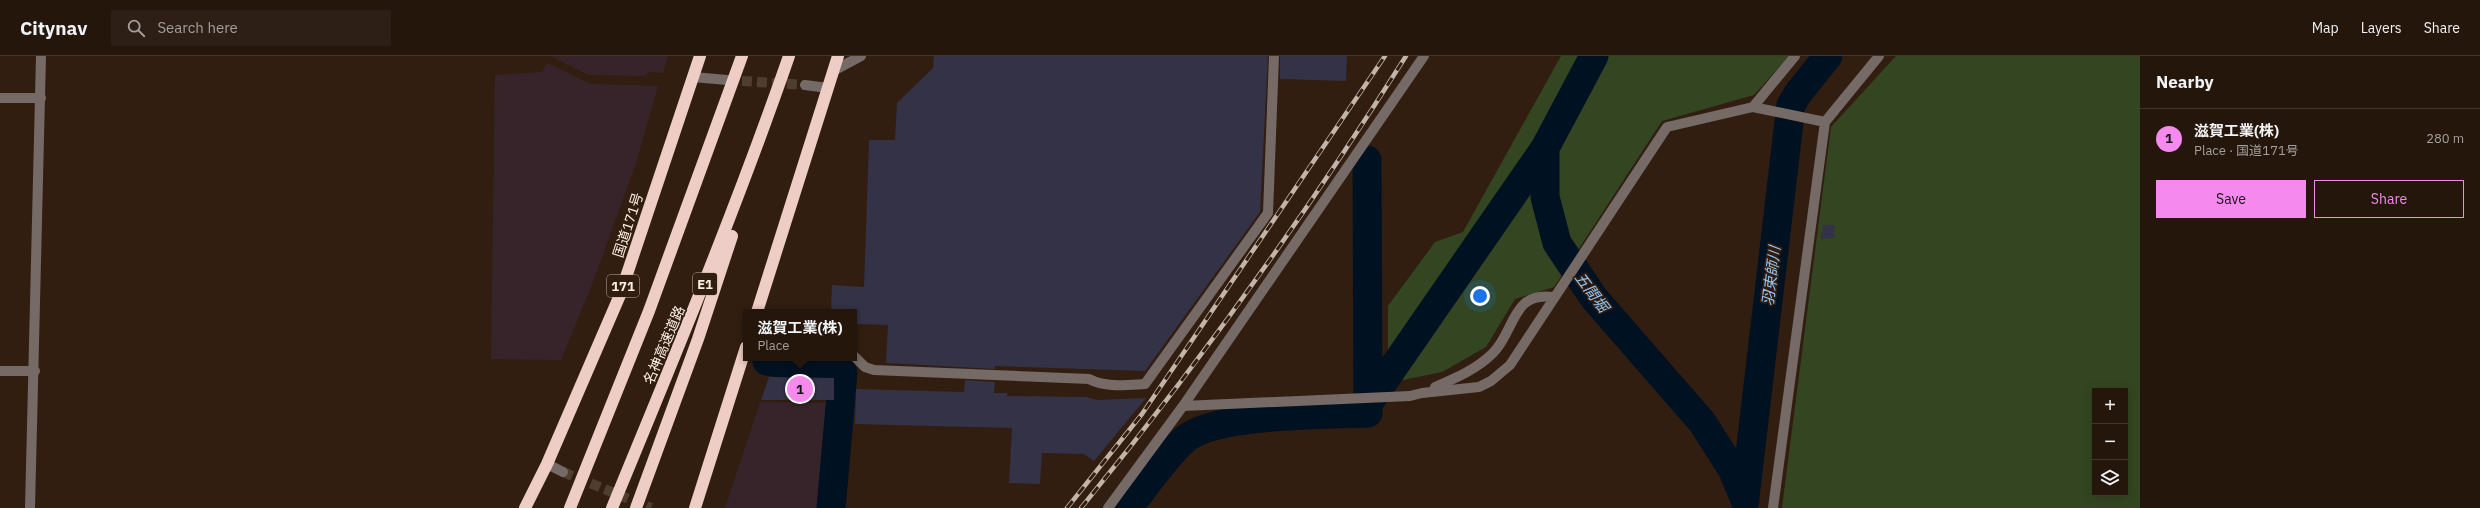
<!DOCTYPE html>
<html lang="en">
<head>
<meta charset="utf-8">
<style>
	body { margin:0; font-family:"IBM Plex Sans","Noto Sans JP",sans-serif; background:#2d1f15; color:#f1f3f6 }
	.controls { position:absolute; right:12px; bottom:12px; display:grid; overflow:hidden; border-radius:0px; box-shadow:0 2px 10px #0003 }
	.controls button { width:36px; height:36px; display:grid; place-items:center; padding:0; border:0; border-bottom:1px solid #42352d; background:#25160c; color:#f1f3f6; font:20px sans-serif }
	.you { position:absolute; left:1480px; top:240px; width:14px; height:14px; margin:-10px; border:3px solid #fff; border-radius:50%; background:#1a73e8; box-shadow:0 0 0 6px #1a73e833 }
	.badge { display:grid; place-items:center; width:26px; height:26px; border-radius:50%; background:#f589ee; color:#111; font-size:13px; font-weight:700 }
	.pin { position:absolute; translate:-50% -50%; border:2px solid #fff; box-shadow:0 1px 4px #0006 }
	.popup { position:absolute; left:743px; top:253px; width:114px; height:52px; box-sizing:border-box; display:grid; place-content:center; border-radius:0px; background:#25160c; filter:drop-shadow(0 1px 3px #0005); font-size:13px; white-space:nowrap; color:#a39f9d }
	.popup b { font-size:15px; color:#f1f3f6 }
	.popup::after { content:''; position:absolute; left:50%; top:100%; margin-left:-8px; border:8px solid transparent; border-top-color:#25160c }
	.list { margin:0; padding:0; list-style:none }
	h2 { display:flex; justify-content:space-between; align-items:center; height:52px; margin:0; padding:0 16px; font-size:17px }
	h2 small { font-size:13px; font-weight:400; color:#a39f9d }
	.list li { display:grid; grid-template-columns:26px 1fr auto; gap:12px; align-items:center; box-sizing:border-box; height:60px; padding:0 16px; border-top:1px solid #42352d }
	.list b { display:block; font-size:15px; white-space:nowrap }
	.list p { margin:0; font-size:13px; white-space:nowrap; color:#a39f9d }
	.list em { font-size:13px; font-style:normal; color:#a39f9d }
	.actions { display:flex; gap:8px; padding:12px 16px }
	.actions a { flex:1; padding:9px 0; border:1px solid #f589ee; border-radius:0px; text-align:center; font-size:14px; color:#f589ee }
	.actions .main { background:#f589ee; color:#111 }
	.icon { flex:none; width:22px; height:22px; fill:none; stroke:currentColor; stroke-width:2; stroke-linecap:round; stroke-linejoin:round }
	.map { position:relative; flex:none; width:2140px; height:452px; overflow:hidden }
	header { display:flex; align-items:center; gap:24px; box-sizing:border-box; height:56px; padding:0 20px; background:#25160c; border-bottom:1px solid #42352d }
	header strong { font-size:19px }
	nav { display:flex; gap:22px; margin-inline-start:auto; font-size:14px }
	.search { width:280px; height:36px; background:#2d1f15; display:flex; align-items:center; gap:10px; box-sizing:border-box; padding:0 14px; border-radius:0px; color:#a39f9d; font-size:15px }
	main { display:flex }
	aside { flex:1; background:#25160c }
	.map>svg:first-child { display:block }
	.industrial { fill:#37242a }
	.green { fill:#344621; fill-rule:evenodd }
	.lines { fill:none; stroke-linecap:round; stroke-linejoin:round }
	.river { stroke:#012; stroke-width:29 }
	.building { fill:#333247 }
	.minor-tunnel { stroke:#4f3d30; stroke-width:10; stroke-dasharray:10 5; stroke-linecap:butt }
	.minor { stroke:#766a66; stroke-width:10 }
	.highway { stroke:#edcdc5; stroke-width:12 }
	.rail-casing { stroke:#c3b4aa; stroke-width:4.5 }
	.rail { stroke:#311e10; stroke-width:3; stroke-dasharray:9; stroke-linecap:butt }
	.labels { text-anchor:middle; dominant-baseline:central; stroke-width:3.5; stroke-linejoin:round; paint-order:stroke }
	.shield { fill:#311e10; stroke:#beafa4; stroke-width:1 }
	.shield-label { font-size:13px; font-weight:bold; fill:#faede4 }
	.street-label { font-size:14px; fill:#faede4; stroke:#311e10 }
	.water-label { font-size:15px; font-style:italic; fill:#94c6f4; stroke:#311e10 }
</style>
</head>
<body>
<header>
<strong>Citynav</strong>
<div class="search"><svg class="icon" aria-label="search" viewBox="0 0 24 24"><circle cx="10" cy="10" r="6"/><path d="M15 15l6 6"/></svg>Search here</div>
<nav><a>Map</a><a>Layers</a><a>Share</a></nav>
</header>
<main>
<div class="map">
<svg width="2140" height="452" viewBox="0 0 2140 452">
	<rect width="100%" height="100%" fill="#311e10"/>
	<path class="industrial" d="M551,0H668L663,17L648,16L646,20L589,19Z
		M547,7L591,28L658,30L636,107L595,221L561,304L491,303L495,19L542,16Z
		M760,346L837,347L825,452H725Z"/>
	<path class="green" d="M1561,0H1789L1754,39L1662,65L1554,231L1515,243L1486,291L1442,316L1388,327V250L1435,186L1463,176Z
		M1896,0H2140V452H1782L1831,71ZM2095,335H2125V437H2095Z"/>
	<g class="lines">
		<path class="river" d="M1594,0L1545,92V141L1557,187L1594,242L1702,366L1732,413L1745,444
			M767,305L843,317L831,452
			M1368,348L1545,92
			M1745,441L1791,49L1799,36L1828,0
			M1128,452C1145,431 1165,401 1184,384C1214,357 1326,359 1368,357L1367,104"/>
	</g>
	<path class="building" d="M934,0H1268L1260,156L1145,315L995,310V313L886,307L888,269L854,268V256H831L832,229L864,231L869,84H895L897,47L933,12Z
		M1280,0H1347L1346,25L1280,23Z
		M1823,169H1835L1834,182L1821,183Z
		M769,321L834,322V344H761Z
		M965,324L995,326L994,337H1007V340L1086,341L1097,344L1146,342L1094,405L1084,398L1042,397L1040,428L1009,427L1012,372L855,368L856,333L964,336Z"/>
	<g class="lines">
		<path class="minor-tunnel" d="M727,24L805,29
			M563,416L651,452"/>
		<path class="minor" d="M833,15L861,0
			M693,21L727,24
			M805,29L828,32
			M0,42H41
			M1753,51L1795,0
			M854,300L865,311L874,314L1089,323C1106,332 1127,329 1145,328L1268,157L1274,0
			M0,315H35
			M1435,331C1456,322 1477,313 1493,297C1515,275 1512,235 1553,241
			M1183,350L1424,0
			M547,408L563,416
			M30,452L41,0
			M1108,452L1183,350L1410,340L1422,337L1479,331L1491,325L1510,309L1667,71L1753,51L1825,66
			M1773,452L1825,66L1879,0"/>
		<path class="highway" d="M757,256L838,0
			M525,452L547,408L620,239L700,0
			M570,452L649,255L742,0
			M612,452C674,302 736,153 789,0
			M636,452L698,283L732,180
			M695,452L746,291"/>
		<defs>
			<path id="rail" d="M1067,452L1142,358L1385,0
				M1081,452C1199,308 1307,157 1406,0"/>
		</defs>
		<use href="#rail" class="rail-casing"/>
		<use href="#rail" class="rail"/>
	</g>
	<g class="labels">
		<g class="shield">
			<rect x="693" y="217" width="24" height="22" rx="3"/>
			<rect x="607" y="219" width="32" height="22" rx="3"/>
		</g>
		<g class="shield-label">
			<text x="705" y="228">E1</text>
			<text x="623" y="230">171</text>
		</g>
		<g class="street-label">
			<text transform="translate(628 169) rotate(-72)">国道171号</text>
			<text transform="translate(664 289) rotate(-67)">名神高速道路</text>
		</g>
		<g class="water-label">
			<text transform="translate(1771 220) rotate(-83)">羽束師川</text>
			<text transform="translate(1592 236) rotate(53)">五間堀</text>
		</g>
	</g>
</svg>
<div class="controls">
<button>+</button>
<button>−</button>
<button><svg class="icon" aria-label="layers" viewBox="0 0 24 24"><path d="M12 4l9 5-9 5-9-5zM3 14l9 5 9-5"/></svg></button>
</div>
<div class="you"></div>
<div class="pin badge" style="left:800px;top:333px">1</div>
<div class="popup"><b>滋賀工業(株)</b>Place</div>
</div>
<aside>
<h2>Nearby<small></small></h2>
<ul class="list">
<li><span class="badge">1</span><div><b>滋賀工業(株)</b><p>Place · 国道171号</p></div><em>280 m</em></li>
</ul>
<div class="actions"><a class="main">Save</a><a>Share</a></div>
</aside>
</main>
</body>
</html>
